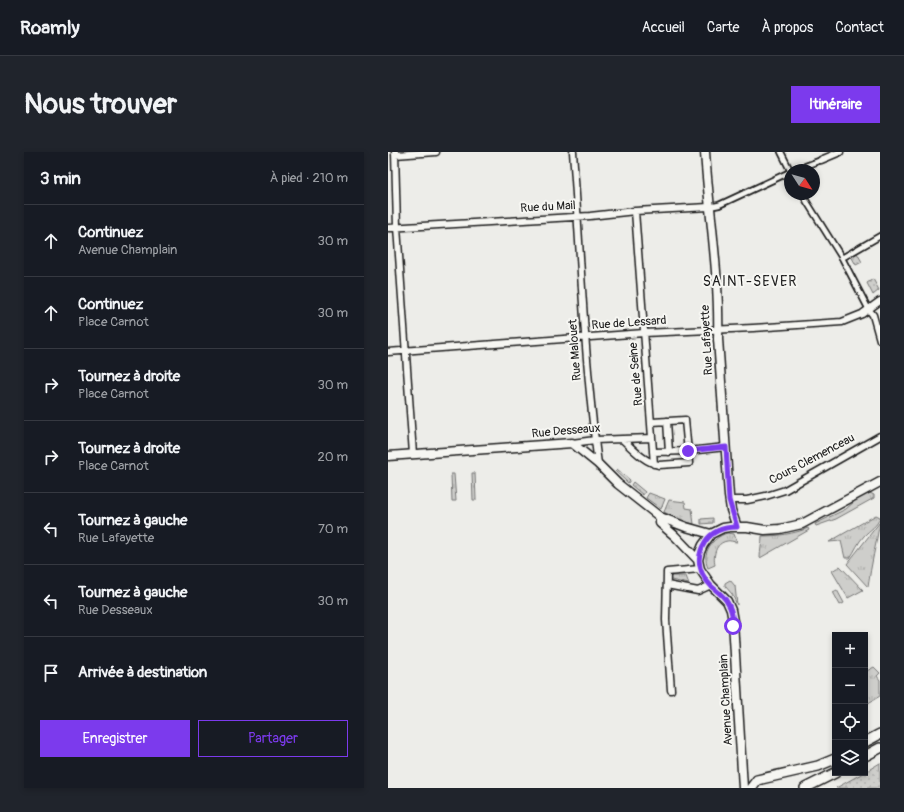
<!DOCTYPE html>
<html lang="fr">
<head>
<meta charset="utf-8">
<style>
	body { margin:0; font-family:Pangolin,sans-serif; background:#20242c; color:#f1f3f6 }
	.controls { position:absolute; right:12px; bottom:12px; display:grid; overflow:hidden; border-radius:0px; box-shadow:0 2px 6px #0003 }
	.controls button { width:36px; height:36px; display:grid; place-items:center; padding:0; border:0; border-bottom:1px solid #363941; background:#171b24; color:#f1f3f6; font:20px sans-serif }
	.compass { position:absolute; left:396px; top:12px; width:36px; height:36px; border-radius:50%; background:#171b24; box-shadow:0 2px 6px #0003; rotate:126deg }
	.stop { position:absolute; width:12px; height:12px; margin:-9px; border:3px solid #7c3aed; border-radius:50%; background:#fff }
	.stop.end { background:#7c3aed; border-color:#fff; box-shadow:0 1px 4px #0008 }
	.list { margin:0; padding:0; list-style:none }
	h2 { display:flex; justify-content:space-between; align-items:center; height:52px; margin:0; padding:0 16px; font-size:17px }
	h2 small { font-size:13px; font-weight:400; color:#9ea1a6 }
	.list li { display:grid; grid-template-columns:26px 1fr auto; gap:12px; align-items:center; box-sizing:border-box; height:72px; padding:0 16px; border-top:1px solid #363941 }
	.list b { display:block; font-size:15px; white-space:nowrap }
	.list p { margin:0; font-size:13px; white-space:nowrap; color:#9ea1a6 }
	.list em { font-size:13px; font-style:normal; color:#9ea1a6 }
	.actions { display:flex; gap:8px; padding:12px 16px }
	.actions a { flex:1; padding:9px 0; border:1px solid #7c3aed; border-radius:0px; text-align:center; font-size:14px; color:#7c3aed }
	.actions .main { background:#7c3aed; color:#fff }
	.icon { flex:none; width:22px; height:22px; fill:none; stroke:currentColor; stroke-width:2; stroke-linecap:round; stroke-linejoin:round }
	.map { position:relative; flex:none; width:492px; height:636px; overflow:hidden; border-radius:0px }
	header { display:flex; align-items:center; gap:24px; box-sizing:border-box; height:56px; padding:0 20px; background:#171b24; border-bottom:1px solid #363941 }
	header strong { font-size:19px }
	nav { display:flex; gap:22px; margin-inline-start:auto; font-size:14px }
	.intro { display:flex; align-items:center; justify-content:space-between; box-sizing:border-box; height:96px; padding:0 24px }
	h1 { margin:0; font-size:28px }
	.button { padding:10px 18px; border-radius:0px; background:#7c3aed; color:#fff; font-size:14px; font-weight:700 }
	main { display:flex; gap:24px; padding:0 24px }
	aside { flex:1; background:#171b24; border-radius:0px; box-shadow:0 2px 6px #0003 }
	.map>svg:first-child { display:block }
	.grass { fill:url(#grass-tufts); stroke:#757574 }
	.park { fill:url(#park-dots); stroke:#757574 }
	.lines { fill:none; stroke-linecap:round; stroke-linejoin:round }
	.pedestrian-casing { stroke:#1c1c1c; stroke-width:8 }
	.minor-casing { stroke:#1c1c1c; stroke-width:9 }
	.tertiary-casing { stroke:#1c1c1c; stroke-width:11 }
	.secondary-casing { stroke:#1c1c1c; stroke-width:12 }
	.pedestrian { stroke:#f6f6f2; stroke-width:4.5 }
	.minor { stroke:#f6f6f2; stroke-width:6 }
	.tertiary { stroke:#f6f6f2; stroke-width:8 }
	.secondary { stroke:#f6f6f2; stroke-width:9 }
	.route { stroke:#7c3aed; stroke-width:5 }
	.labels { text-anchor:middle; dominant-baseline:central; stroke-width:4; stroke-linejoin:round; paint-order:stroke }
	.street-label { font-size:12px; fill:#1c1c1c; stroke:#f6f6f2 }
	.quarter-label { font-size:14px; letter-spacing:1px; fill:#1c1c1c; stroke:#f6f6f2 }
</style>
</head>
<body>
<header>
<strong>Roamly</strong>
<nav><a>Accueil</a><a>Carte</a><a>À propos</a><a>Contact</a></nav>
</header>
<div class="intro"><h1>Nous trouver</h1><a class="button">Itinéraire</a></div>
<main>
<aside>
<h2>3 min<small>À pied · 210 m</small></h2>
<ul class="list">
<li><svg class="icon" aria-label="ahead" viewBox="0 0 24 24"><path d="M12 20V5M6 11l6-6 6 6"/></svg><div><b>Continuez</b><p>Avenue Champlain</p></div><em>30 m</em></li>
<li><svg class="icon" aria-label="ahead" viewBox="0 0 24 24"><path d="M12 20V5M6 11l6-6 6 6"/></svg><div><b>Continuez</b><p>Place Carnot</p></div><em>30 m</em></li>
<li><svg class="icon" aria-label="right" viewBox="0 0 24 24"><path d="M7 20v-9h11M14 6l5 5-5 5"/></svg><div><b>Tournez à droite</b><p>Place Carnot</p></div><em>30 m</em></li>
<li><svg class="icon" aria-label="right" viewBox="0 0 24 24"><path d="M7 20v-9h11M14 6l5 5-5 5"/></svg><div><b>Tournez à droite</b><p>Place Carnot</p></div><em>20 m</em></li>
<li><svg class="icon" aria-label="left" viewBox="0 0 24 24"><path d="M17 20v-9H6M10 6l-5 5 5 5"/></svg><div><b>Tournez à gauche</b><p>Rue Lafayette</p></div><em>70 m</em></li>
<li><svg class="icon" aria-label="left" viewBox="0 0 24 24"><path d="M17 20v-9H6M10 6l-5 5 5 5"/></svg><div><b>Tournez à gauche</b><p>Rue Desseaux</p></div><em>30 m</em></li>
<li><svg class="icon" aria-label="arrive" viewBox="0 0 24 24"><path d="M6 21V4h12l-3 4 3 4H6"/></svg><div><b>Arrivée à destination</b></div></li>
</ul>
<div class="actions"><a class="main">Enregistrer</a><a>Partager</a></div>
</aside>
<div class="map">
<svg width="492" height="636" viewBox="0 0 492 636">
	<defs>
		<pattern id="grass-tufts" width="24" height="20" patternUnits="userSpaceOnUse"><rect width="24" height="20" fill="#cececb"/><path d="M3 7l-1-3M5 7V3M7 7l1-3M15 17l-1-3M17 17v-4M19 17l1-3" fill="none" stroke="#b0b0ae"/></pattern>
		<pattern id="park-dots" width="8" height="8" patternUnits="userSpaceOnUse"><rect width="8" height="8" fill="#cececb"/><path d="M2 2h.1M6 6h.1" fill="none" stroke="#b0b0ae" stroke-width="1.8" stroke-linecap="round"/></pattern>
	</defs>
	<rect width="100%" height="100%" fill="#edede9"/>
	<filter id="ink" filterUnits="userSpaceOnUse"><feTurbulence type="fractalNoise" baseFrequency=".025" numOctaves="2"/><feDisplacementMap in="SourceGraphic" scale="8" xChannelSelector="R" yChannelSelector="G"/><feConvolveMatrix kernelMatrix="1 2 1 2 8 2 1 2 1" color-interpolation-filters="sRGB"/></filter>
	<g filter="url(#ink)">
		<path class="grass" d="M229,317L242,328L240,331L227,319Z
			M84,321H87L88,348H85Z
			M63,322H66L68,349H64Z
			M261,341L277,347L273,357L258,346Z
			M479,341H482L486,343V346L448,367L428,374L427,372L458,357L468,348Z
			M281,348L297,350L298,356L304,357L306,372L293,369L276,360Z
			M488,363L492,365C490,374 481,378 476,384C470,390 467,399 462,406H457L453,389L441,390Z
			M492,370C488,392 483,413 480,435L459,412Z
			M420,376L421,378L372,406C372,398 374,392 374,384C390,384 406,382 420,376Z
			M339,381L346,382L349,390C346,390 341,388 339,389C327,391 325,404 327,413L320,416C313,401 324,386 339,381Z
			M452,414L475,438L460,446L444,419Z
			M284,424H298L301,432L283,428L281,426Z
			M342,428L347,434L349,453L344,442L337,434V431Z
			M449,438L456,451L452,453L445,440Z
			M486,515L492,521L489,524L492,528V544L477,553V520Z"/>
		<path class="park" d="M469,101L474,110L468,113L463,104Z
			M485,127L491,138L485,143L479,131Z
			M245,330L257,340L255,343L243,333Z
			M325,366V371L313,372V367Z
			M492,611V636H448L475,621H477V620Z"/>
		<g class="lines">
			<defs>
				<path id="pedestrian" d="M393,0L402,18
					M407,18L433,8
					M414,42L454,106L481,158
					M321,55L331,53L402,20
					M454,106L492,84"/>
				<path id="minor" d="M7,0L9,75L25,302
					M185,0C193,104 196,209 210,312
					M7,3L48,0
					M433,8L452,0
					M247,59L266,312
					M0,76L202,64L247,59L321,55
					M481,158L485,163L492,188
					M0,200L256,181L365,176L454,170L474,162L492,149
					M279,269L281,300
					M234,287L264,286
					M184,291L207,288L234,287C245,297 256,310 271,313L301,311L297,268L264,270
					M265,300L300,299L338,295
					M341,348H359L378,344L397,338L492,284
					M279,433L310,439L323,433
					M283,538L278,468L279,420L312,417"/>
				<path id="tertiary" d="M317,0C321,62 332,125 330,187L341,344L343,358L349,375
					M0,304L184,291L210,312L230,332L272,365L298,375L323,382
					M272,365V371L287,384L310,408
					M355,636L345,469L343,458L339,449L323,433L312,417L310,408L312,400L315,393L323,382L335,376L342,375H359L377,378L392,377L414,372L492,330"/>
				<path id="secondary" d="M477,590L492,582
					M477,604L492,596
					M363,636L369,628L430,614L447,607
					M417,636L447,621"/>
			</defs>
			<use href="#pedestrian" class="pedestrian-casing"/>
			<use href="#minor" class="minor-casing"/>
			<use href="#tertiary" class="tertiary-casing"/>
			<use href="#secondary" class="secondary-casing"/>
			<use href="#pedestrian" class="pedestrian"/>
			<use href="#minor" class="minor"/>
			<use href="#tertiary" class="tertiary"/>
			<use href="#secondary" class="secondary"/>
		</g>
	</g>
	<g class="lines" filter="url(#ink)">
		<path class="route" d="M300,299L338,295L341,348L349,375C336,375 324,379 317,390C307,406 311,422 324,435C329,439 336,444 339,450C344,457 345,466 345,474"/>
	</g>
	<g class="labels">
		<g class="street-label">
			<text transform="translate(160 55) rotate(-3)">Rue du Mail</text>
			<text transform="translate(241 171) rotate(-4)">Rue de Lessard</text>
			<text transform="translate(319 188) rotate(-93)">Rue Lafayette</text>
			<text transform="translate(187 198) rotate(-94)">Rue Malouet</text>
			<text transform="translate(248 222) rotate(-95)">Rue de Seine</text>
			<text transform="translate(178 279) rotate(-5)">Rue Desseaux</text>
			<text transform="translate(424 307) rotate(-28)">Cours Clemenceau</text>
			<text transform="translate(338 548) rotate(-93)">Avenue Champlain</text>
		</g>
		<g class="quarter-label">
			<text x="362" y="129">SAINT-SEVER</text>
		</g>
	</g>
</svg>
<div class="controls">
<button>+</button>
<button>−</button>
<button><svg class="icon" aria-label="locate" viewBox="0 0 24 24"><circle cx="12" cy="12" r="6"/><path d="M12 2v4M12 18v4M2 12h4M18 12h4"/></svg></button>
<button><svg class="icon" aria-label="layers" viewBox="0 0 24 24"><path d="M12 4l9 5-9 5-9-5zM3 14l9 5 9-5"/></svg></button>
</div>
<svg class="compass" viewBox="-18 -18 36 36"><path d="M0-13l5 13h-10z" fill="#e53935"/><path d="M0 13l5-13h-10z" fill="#9ea1a6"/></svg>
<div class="stop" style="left:345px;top:474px"></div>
<div class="stop end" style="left:300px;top:299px"></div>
</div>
</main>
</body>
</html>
